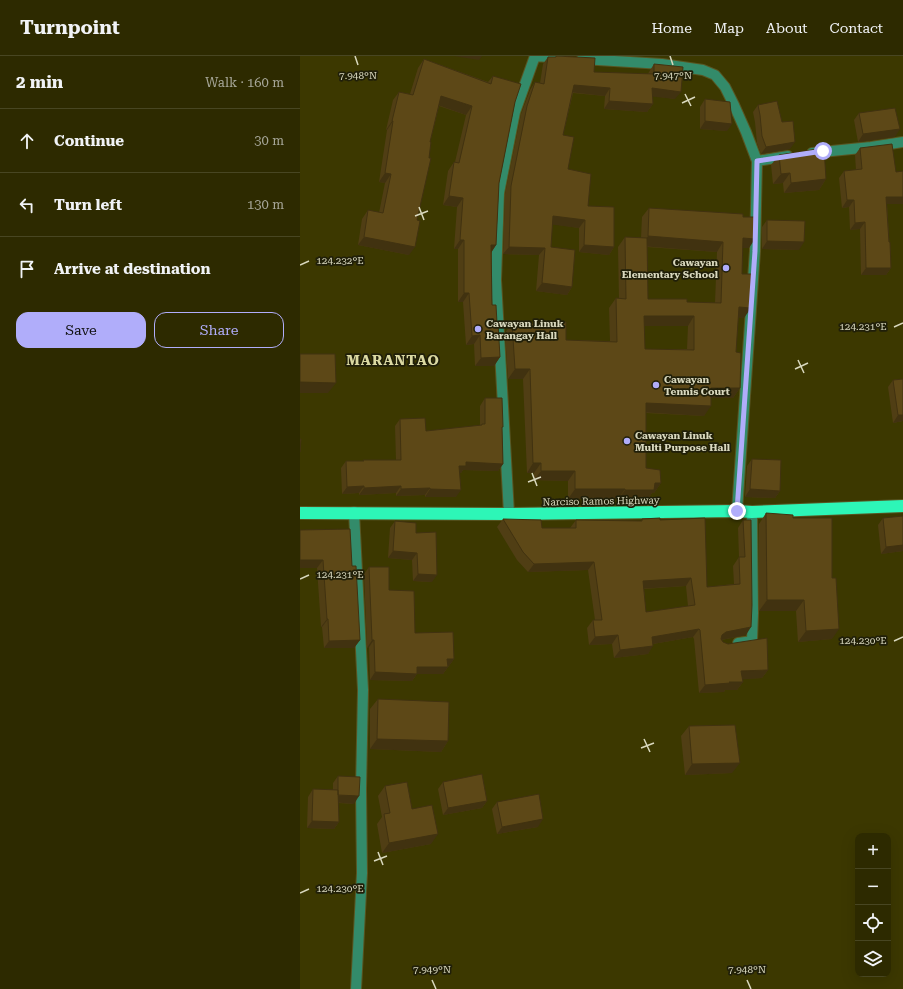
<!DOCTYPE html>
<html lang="en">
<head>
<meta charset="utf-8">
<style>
	body { margin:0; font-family:"Roboto Serif",serif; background:#35320a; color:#f1f3f6 }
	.controls { position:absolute; right:12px; bottom:12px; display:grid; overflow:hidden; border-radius:8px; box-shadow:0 4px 16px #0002 }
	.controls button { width:36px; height:36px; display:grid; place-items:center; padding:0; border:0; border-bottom:1px solid #484622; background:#2d2a00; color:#f1f3f6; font:20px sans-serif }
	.stop { position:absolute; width:12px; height:12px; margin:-9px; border:3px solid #b0adfa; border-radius:50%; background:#fff }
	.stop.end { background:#b0adfa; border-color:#fff; box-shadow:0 1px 4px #0008 }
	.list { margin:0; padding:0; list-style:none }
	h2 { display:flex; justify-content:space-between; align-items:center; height:52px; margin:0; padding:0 16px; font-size:17px }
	h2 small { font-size:13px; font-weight:400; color:#a7a799 }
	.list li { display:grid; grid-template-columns:26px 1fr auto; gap:12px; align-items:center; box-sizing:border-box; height:64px; padding:0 16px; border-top:1px solid #484622 }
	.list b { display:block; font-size:15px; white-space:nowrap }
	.list em { font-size:13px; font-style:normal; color:#a7a799 }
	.actions { display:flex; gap:8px; padding:12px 16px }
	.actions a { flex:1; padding:9px 0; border:1px solid #b0adfa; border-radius:12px; text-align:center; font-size:14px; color:#b0adfa }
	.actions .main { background:#b0adfa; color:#111 }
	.icon { flex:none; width:22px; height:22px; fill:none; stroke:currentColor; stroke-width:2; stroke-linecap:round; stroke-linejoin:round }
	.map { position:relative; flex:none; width:603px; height:933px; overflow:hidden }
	header { display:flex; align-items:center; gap:24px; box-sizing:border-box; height:56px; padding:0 20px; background:#2d2a00; border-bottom:1px solid #484622 }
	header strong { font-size:19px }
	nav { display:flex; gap:22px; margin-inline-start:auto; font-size:14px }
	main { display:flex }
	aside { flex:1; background:#2d2a00 }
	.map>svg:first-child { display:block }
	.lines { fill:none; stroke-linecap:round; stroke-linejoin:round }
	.minor-casing { stroke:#585522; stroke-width:12 }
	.highway-casing { stroke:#585522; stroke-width:14 }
	.minor { stroke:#338b6a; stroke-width:10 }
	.highway { stroke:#2df6b7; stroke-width:12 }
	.wall { fill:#503e14; fill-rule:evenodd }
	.shaded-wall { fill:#413210 }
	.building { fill:#5d4817; stroke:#413210; fill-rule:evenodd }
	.route { stroke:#b0adfa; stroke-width:5 }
	.ticks { fill:none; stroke:#d9d8be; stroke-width:1.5 }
	.poi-dot { fill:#b0adfa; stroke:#201f09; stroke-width:1.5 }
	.labels { text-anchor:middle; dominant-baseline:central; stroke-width:3.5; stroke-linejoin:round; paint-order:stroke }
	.poi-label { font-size:10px; font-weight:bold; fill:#d9d8be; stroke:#201f09; text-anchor:start }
	.street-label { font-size:10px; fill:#d9d8be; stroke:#201f09 }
	.district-label { font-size:14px; font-weight:bold; letter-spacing:1px; fill:#dbd9a2; stroke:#201f09 }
	.ticks-label { font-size:10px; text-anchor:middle; fill:#d9d8be; stroke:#201f09; stroke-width:3.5; stroke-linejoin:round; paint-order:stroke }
</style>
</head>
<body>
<header>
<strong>Turnpoint</strong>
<nav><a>Home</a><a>Map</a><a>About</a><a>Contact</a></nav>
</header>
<main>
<aside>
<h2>2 min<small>Walk · 160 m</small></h2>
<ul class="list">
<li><svg class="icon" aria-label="ahead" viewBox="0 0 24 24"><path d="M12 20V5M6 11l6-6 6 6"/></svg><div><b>Continue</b></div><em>30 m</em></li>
<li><svg class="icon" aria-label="left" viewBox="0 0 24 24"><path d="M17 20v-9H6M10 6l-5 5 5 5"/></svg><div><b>Turn left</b></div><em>130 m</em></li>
<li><svg class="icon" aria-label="arrive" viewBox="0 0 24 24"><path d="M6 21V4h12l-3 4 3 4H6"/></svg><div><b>Arrive at destination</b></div></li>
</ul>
<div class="actions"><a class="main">Save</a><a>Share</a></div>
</aside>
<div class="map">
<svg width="603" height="933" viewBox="0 0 603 933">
	<rect width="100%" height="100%" fill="#3c3800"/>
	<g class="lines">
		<defs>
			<path id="minor" d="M235,0L262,2
				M282,3L362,8L403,14L415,19L425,31L434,49L446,76L457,105L455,195L437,455
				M512,97L571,91L603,86
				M457,105L488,100
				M54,456L63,634L61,733L62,817L56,933
				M209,458L196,224L199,137L215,56L235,0
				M438,587L452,585L453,557L452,456"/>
			<path id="highway" d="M0,457L209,458L437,455L452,456L603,450"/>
		</defs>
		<use href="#minor" class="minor-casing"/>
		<use href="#highway" class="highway-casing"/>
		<use href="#minor" class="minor"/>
		<use href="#highway" class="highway"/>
	</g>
	<path class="wall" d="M256,0L294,16L348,18L349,16L354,8L375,43L353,40V48L347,56L304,53L305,40L273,37L263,79L268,113L288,150L314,191L309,199L279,196V172L252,168L251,191L272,231L267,239L236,235L239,199L203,198L205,138L221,58L230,34L235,26L240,27L243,8L248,1H256Z
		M124,3L188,26L193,20L215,46L199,127L196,189L191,197L192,249L197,267L200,301L194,310H175L174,288L166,289L163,246H158V193H154L157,151L143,149L148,115L154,106H155L166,59L139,50L130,86L109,199L58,189L62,163L68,154L79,157L85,127L79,126L87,74H86L93,44L99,36L110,38L118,12Z
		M405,43L427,75L400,73V51Z
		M458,49L482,66L490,93L461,98L457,87L455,66L453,56Z
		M559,57L595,81L558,86L554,64Z
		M560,92L596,116L603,148H587L591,212L586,219H561L560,173L550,174L549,151L542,152L539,122L544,115L556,114L555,99Z
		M479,99L526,123L519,134L484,137L483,127L473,128L471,109Z
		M349,152L443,161L449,192H442V218L444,262L438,261L436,296L440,332L433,342H411L404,360L346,357V412L361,427L354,437H352L348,443L318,444V443H268V425L234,424V417H227L223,323H208L205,277L212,267L245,268L247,266L266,284L310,285L309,252L316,242L319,243L318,191L325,181L341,182L342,161ZM347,191L417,196L415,247L387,246L348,243ZM344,270H388L387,293H345Z
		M467,164L499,194L462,193V171Z
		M603,323V365L593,367L588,331L593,324Z
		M185,342L202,373L203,408L198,415L163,414L161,417H160L156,441H125V439L96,440V437L59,439V437L42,438L41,412L46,405H63V404H96L95,370L100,363L126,375L180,370V350Z
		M452,403L480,435L475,442L445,441L447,410Z
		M466,457L493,462L532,522V583L498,586L496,555H459V468Z
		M583,462L603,495L581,498L578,469Z
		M203,463L242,472H270L276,464L341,465L342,463L360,464L407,531L434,528L433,510L439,501L438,472L443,464H451L446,579L422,584L423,586L468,614L462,622L442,623L443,626L437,634H425L424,636L399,637L394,583L393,581L353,588L348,598L314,602L312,588L289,589L287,572L293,564H295L288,514L228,516L217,504L197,471ZM386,530L388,550L346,556L344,533Z
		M95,465L116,477L132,526L113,525L112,504L88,502L90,472Z
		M0,474L52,510L60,584L54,592H24L22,571H21L17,512Z
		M69,511L89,534L115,577L154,603L143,618H117L112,625L70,624L69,591L67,592L64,518Z
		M78,643L148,685L141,696L70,693V653Z
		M389,670L432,717L385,719L381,680Z
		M38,720L54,748L38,747L39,766L34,773L7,772L8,741L13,733L33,734V727Z
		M143,726L187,745L182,752L143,759L138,733Z
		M85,730L112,753L131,788L82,797L77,768L82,761L78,740Z
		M197,746L238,771L197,778L192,753Z"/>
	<path class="shaded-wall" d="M154,0H182L179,4Z
		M274,29L310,32L305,40L269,36Z
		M352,32L381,36L375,43L347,40Z
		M141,40L172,50L166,59L135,48Z
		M309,45L353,48L347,56L304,53Z
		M92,65H93L87,74H86Z
		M405,65L432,68L427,75L400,73Z
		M600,73L595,81L558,86L563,78Z
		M495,86L490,93L461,98L466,91Z
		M85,117L91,118L85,127L79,126Z
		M490,117L483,127L473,128L481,118Z
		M526,123L519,134L484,137L491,127Z
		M149,140L163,142L157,151L143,149Z
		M586,141H603V148H581Z
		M547,144H554L549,151L542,152Z
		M253,160L285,164L279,172L248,168Z
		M565,166L560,173L550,174L555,167Z
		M348,180L423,186L417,196L341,190Z
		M64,181L115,191L109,199L58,189Z
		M443,182L455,183L449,192H436Z
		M160,184H164L158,193H154Z
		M467,185L504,186L499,194L462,193Z
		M191,189H196L190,198Z
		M284,189L314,191L309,199L279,196Z
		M209,191L245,192L239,199L203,198Z
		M566,212H591L586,219H561Z
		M242,227L272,231L267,239L236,235Z
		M164,237H169L163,246H158Z
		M439,251L451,252L444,262L432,261Z
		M344,260H394L388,270H337Z
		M180,279L174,288L166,289L172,280Z
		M200,301L194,310H175L181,302Z
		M215,313H230L223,323H208Z
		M0,326L36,327L28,337H0Z
		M411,332H440L433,342H405Z
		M346,347L411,350L404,360L340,356Z
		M598,359H603V365L593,367Z
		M166,406L203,408L198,415L163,414L161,417H154L159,410Z
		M233,407H241L234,417H227Z
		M241,415H275L268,425L234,424Z
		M355,427H361L354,437H352L348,443L318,444L325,434Z
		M64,430L59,437L42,438L47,431Z
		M101,430L96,437L59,439L64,432Z
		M130,432L125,439L96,440L101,433Z
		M130,433L161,434L156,441H125Z
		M275,433H325L318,443H268Z
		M450,433L480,435L475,442L445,441Z
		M603,489V495L581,498L586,491Z
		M93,495L117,497L112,504L88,502Z
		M0,504H23L17,512H0Z
		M294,506L288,514L228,516L234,508Z
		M118,518L137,519L132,526L113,525Z
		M391,522L386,530L337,533L343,525Z
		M467,544H504L496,555H459Z
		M27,563H28L22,571H21Z
		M451,571L446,579L421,584L422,579L426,576Z
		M399,573L393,581L347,589L352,581Z
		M539,573L532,583L498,586L506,575Z
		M318,579L312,588L289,589L295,581Z
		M60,584L54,592H24L29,585Z
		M72,584H74L69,591L67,592Z
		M353,590L348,598L314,602L320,594Z
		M147,603H154L149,610H142Z
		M117,611H148L143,618H117L112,625L70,624L75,616Z
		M468,614L462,622L436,624L441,615Z
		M429,626H443L437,634H425L424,636L399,637L405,629Z
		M77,683L148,685L141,696L70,693Z
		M440,707L432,717L385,719L392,708Z
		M38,739L59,740L54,748L33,746Z
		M187,745L182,752L143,759L148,752Z
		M243,763L238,771L197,778L202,771Z
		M12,765L39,766L34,773L7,772Z
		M138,778L131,788L82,797L89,787Z"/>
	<path class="building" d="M256,0L295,2L294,16L354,18V8L383,11L381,36L352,32L353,48L309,45L310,32L274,29L263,79L274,81L268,113L291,118L288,150L314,151V191L284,189L285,164L253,160L251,191L275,194L272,231L242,227L245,192L209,191L211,130L227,50L235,26L244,28L248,1H256Z
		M124,3L191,28L193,20L221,28L215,46L199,127L196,189H191L192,249H196L197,267H198L200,301L181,302L180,279L172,280L169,237H164V184H160L163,142L149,140L154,106L159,107L172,50L141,40L130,86H131L129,102H131L117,164L120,165L115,191L64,181L68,154L83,157L91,118L85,117L93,65H92L99,36L113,39Z
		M405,43L430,46L432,68L405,65Z
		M477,45L482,66L493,65L495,86L466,91L462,80L460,59L458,49Z
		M595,52L600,73L563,78L559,57Z
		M592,88L596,116L603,115V141H586L589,186H590L591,212H566L565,166L555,167L554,144H547L544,115L562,113L560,92Z
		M524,92L526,123L491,127L490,117L481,118L479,99Z
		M349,152L443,158V161H456L455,183L443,182L442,218H453L451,252L439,251L436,296L441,297L440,332H411V350L346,347V412L360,414L361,427H355L354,434H325V433H275V415H241V407H233L230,313H215L212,267L247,268V266H266V284L317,286L316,242L326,243L325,181L347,182L348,243H387V246L421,247L423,186L348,180ZM344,260H394V294L345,293Z
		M467,164L505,165L504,186L467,185Z
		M0,298H35L36,327L0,326Z
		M603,323V359H598L593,324Z
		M185,342H202L203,371H202L203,408L166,406V410H159L161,434L130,433V432L101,433V430L64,432V430L47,431L46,405H64L63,404H101L100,363L125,362L126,375L182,369V368H185Z
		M0,383H1L0,396Z
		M452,403L481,404L480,435L450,433Z
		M466,457L493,459V462H532V522H536L539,573L506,575L504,544H467Z
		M603,460V489L586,491L583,462Z
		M360,462V464L405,462L407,531L440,528L439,501H445L443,464H451L452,549L451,571L426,576L422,579L421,583L423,586L428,588L467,582L468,614L441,615L443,626H429L430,627L405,629L400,574L399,573L352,581L353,590L320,594L318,579L295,581L293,564H302L294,506L234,508L223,496L203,463L241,464L242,472H276V464L342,465V463ZM391,522L395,549L346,556L343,525Z
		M95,465L116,467V477L136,476L137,519L118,518L117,497L93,495Z
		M50,473L52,510H56L60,584L29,585L28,563H27L23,504H0V474Z
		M69,511H89V534L114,535L115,577L153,576L154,603H147L148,611H117V618L75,616L74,584H72Z
		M78,643L149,646L148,685L77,683Z
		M435,669L440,707L392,708L389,670Z
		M182,718L187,745L148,752L143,726Z
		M38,720L60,721L59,740L38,739Z
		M107,726L112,753L132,749L138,778L89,787L84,758L90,757L85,730Z
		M13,733L38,734L39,766L12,765Z
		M239,738L243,763L202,771L197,746Z"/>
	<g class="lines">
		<path class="route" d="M437,455L455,195L457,105L523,95"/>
	</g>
	<path class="ticks" d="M55,0L58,9M370,0L373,9M385,38L391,50M382,47L395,41M119,151L124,164M115,160L128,155M0,209L9,205M594,271L603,267M498,304L504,317M495,313L508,307M232,417L237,430M228,426L241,421M0,523L9,519M594,585L603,581M344,683L350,696M341,692L354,687M78,796L83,809M74,805L87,800M0,837L9,833M132,924L136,933M447,924L451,933"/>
	<g class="poi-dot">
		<circle cx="426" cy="212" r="4"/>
		<circle cx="178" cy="273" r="4"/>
		<circle cx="356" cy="329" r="4"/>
		<circle cx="327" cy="385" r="4"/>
	</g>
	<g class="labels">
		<g class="poi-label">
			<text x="418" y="206" text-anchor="end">Cawayan<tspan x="418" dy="12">Elementary School</tspan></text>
			<text x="186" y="267">Cawayan Linuk<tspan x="186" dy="12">Barangay Hall</tspan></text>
			<text x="364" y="323">Cawayan<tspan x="364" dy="12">Tennis Court</tspan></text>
			<text x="335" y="379">Cawayan Linuk<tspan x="335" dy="12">Multi Purpose Hall</tspan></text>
		</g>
		<g class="street-label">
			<text transform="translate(301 445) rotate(-1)">Narciso Ramos Highway</text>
		</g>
		<g class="district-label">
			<text x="93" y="304">MARANTAO</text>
		</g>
	</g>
	<g class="ticks-label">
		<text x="58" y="23">7.948°N</text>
		<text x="373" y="23">7.947°N</text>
		<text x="40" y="208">124.232°E</text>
		<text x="563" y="274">124.231°E</text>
		<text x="40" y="522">124.231°E</text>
		<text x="563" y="588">124.230°E</text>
		<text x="40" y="836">124.230°E</text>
		<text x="132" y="917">7.949°N</text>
		<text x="447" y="917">7.948°N</text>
	</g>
</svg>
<div class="controls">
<button>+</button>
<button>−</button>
<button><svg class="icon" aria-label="locate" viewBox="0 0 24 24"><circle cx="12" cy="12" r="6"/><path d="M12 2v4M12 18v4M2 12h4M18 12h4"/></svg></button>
<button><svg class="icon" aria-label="layers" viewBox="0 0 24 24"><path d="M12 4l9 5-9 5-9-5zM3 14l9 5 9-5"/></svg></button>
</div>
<div class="stop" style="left:523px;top:95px"></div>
<div class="stop end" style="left:437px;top:455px"></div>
</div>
</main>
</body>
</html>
